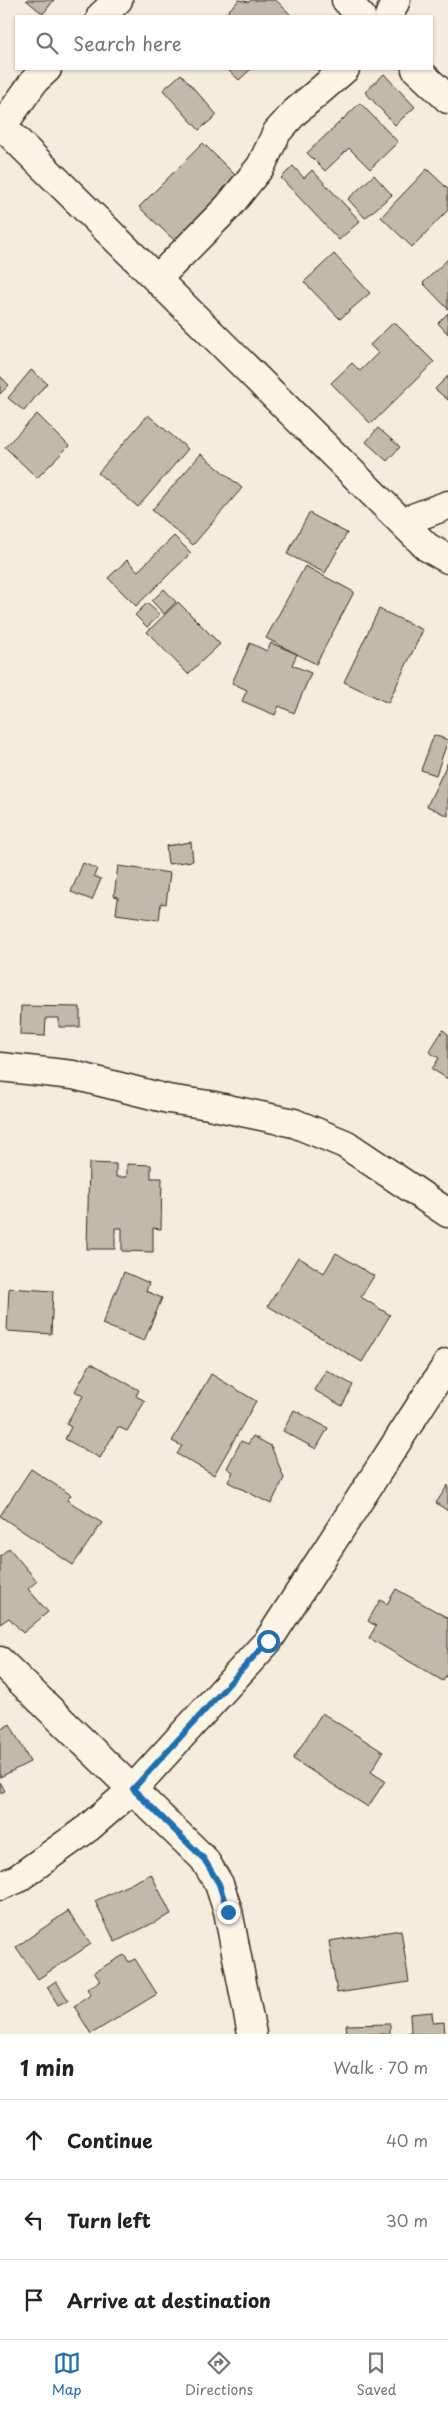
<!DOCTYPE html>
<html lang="en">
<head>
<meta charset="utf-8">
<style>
	body { margin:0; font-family:"Playpen Sans",sans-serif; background:#f6f6f6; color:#222 }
	.stop { position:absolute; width:15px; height:15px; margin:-11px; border:4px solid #1f6fb2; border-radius:50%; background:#fff }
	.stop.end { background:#1f6fb2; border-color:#fff; box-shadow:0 1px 5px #0008 }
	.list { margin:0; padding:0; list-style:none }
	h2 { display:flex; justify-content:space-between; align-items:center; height:65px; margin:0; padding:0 20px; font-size:21px }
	h2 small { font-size:16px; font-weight:400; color:#767676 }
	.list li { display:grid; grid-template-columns:32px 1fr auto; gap:15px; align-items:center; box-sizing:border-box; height:80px; padding:0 20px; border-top:1px solid #e0e0e0 }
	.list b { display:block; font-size:19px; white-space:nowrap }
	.list em { font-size:16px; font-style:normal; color:#767676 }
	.icon { flex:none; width:28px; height:28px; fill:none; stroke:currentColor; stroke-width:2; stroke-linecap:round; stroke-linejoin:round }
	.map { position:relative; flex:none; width:448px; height:2034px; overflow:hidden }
	.search { position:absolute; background:#fff; box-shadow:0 1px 4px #0004; left:15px; right:15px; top:15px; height:55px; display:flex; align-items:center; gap:12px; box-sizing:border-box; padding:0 18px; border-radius:0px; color:#767676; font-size:19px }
	.sheet { height:305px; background:#fff }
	nav { display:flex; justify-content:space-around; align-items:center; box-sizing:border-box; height:70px; border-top:1px solid #e0e0e0; background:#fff; font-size:14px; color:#767676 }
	nav a { display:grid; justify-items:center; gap:2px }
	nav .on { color:#1f6fb2 }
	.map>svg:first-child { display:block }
	.building { fill:#c3b9aa; stroke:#3b2a1e }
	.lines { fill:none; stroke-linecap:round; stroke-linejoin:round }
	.minor-casing { stroke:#3b2a1e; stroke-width:31 }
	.minor { stroke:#fcf5e5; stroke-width:28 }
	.route { stroke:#1f6fb2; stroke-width:6 }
</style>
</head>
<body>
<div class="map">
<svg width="448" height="2034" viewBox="0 0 448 2034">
	<rect width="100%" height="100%" fill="#f4eddd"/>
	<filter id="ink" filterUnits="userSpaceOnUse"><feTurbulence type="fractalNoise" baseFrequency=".02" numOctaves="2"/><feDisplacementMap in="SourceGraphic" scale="10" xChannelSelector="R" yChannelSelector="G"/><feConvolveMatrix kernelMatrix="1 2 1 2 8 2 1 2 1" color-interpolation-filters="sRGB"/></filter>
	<g filter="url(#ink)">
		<path class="building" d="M26,0H54L43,14Z
			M239,0L249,2L251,0H276L292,16H223Z
			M227,69H251L239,80Z
			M181,74L217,115L199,130L163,90Z
			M384,74L415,107L395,125L365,92Z
			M360,103L398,142L370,169L349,148L325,171L307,153Z
			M203,143L240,180L177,243L139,207Z
			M293,166L304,178L312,170L360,221L339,240L281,178Z
			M427,169L448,189V210L412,247L381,217Z
			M374,175L392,195L365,218L348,199Z
			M334,254L370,293L340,319L304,282Z
			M448,259V309L423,283Z
			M448,313V334L438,323Z
			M394,322L434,362L371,424L331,383L352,363L360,371L378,353L370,345Z
			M31,370L47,383L24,411L8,398Z
			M0,376L9,385L0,394Z
			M448,376V400L435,389Z
			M37,414L69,446L37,478L5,447Z
			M148,415L188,449L138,507L98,473Z
			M378,428L400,447L387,461L366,442Z
			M201,454L242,488L193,545L152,510Z
			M309,513L347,533L325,573L287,554Z
			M174,536L191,553L136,606L108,578L127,560L138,571Z
			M305,566L354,592L316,664L266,638Z
			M164,589L176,602L164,614L152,601Z
			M178,602L220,644L188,674L147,632Z
			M147,603L160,615L147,627L135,615Z
			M379,609L423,630L388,703L344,682Z
			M250,643L267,651L271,643L297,654L292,665L311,673L294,713L279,706L275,715L242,701L247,690L232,683Z
			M434,735L448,740L436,775L421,770Z
			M448,762V816L427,806Z
			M191,842L193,861L168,864L166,846Z
			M83,863L97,869L94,876L101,879L92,900L71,892Z
			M118,866L170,873L166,904L161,903L159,920L116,914L118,897L114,896Z
			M21,1006L80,1007V1027H59V1018H46L45,1036L20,1035Z
			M443,1030L448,1034V1079L432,1069L439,1058L429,1052Z
			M89,1163L116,1164V1177H127V1164L151,1165V1178H162L161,1229L153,1228V1252L122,1251V1228H115V1249H87Z
			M336,1253L374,1276L361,1297L390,1315L362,1362L268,1306L298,1257L324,1273Z
			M124,1272L149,1283L146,1291L162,1298L144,1341L102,1324Z
			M9,1288L53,1291L51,1334L7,1331Z
			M91,1363L139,1390L136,1396L145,1401L127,1431L118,1427L100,1458L65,1439L71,1427L66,1424L83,1396L75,1391Z
			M326,1370L353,1385L342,1406L314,1390Z
			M211,1374L256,1401L214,1475L177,1454L182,1446L172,1441Z
			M294,1410L328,1428L316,1449L283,1431Z
			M253,1436L271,1446L284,1478L271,1504L228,1482L233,1472L227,1468L241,1441L248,1444Z
			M31,1469L71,1495L67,1500L102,1523L73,1565L0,1516Z
			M448,1485V1511L436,1503Z
			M9,1548L37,1581L28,1589L48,1612L23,1633L9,1618L0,1624V1556Z
			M396,1589L448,1618V1672L443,1681L369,1638L376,1626L368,1621L380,1600L387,1604Z
			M322,1713L383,1752L371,1772L385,1781L368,1807L293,1759Z
			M10,1724L30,1762L0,1777V1730Z
			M0,1782L5,1791L0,1793Z
			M151,1874L171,1914L115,1942L95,1901Z
			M68,1911L91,1944L38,1979L16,1947Z
			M401,1930L409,1982L337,1993L329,1941Z
			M124,1955L129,1962L135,1959L157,1994L91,2034L74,2006L91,1995L87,1989L100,1981L94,1972Z
			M56,1981L68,2000L58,2005L47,1987Z
			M432,2012L433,2023L444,2022L445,2034H404L411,2032L410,2014Z
			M390,2024V2034H347L346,2025Z"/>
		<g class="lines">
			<defs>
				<path id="minor" d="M346,0L361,16
					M101,16L118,0
					M389,16L396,0
					M416,69L448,99
					M0,124L427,547L448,559
					M0,129L35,80L47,69
					M157,279L228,207L261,166L277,132L295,112L345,69
					M402,522L448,505
					M0,1067L73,1075L168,1099L209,1105L294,1123L345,1144L448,1213
					M0,1661L204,1859L219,1884L228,1911L252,2034
					M0,1886L17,1879L88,1828L133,1789L268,1641L448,1363"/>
			</defs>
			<use href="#minor" class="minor-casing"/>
			<use href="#minor" class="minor"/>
		</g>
	</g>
	<g class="lines" filter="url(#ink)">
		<path class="route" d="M228,1912L219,1884L204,1859L133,1789L268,1641"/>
	</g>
</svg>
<div class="stop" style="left:268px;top:1641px"></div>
<div class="stop end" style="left:228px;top:1912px"></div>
<div class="search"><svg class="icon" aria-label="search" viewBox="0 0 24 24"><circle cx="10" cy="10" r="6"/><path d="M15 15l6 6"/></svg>Search here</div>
</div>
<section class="sheet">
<h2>1 min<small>Walk · 70 m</small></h2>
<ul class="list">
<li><svg class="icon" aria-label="ahead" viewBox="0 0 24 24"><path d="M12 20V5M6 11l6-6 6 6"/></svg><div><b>Continue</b></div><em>40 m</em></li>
<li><svg class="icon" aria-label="left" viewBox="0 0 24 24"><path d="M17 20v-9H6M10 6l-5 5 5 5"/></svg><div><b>Turn left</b></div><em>30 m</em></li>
<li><svg class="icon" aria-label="arrive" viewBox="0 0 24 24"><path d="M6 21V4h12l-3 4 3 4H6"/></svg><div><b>Arrive at destination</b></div></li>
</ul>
</section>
<nav>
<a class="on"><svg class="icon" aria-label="map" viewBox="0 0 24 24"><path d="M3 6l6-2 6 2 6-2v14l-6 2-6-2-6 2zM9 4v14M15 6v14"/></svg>Map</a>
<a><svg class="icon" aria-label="directions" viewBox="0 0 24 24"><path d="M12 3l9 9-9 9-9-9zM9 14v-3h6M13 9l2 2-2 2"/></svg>Directions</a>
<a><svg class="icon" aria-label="saved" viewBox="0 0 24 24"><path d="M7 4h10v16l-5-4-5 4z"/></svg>Saved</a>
</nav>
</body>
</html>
